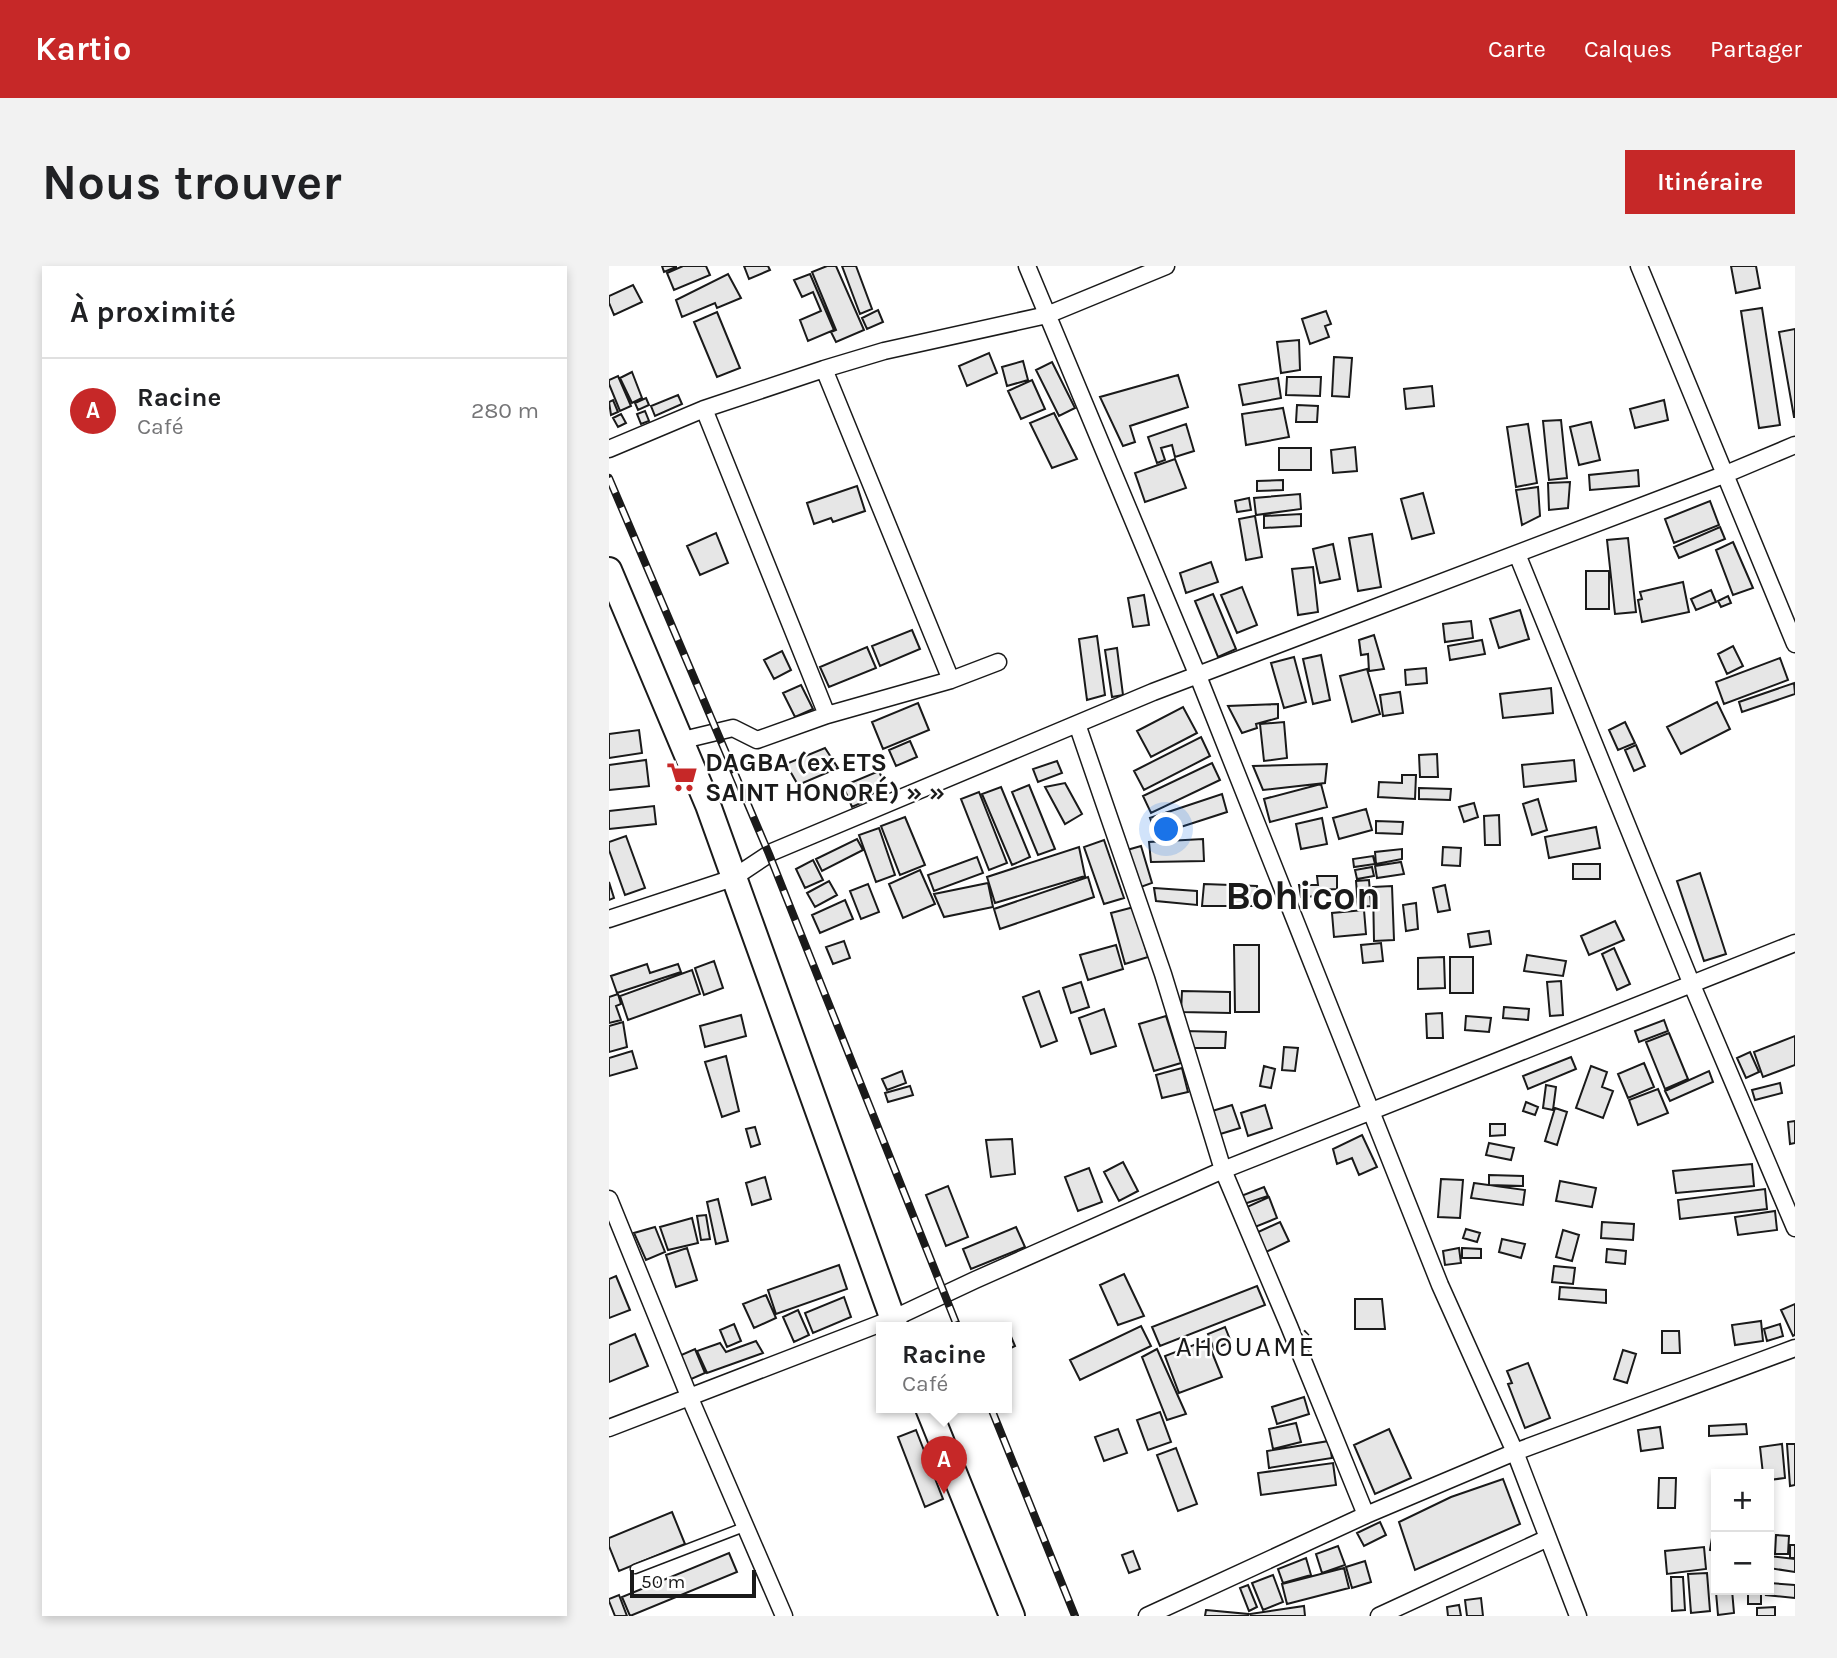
<!DOCTYPE html>
<html lang="fr">
<head>
<meta charset="utf-8">
<style>
	body { margin:0; font-family:Karla,sans-serif; background:#f2f2f2; color:#202124 }
	.controls { position:absolute; right:21px; bottom:21px; display:grid; overflow:hidden; border-radius:0px; box-shadow:0 4px 10px #0003 }
	.controls button { width:63px; height:63px; display:grid; place-items:center; padding:0; border:0; border-bottom:2px solid #e0e0e0; background:#fff; color:#202124; font:35px sans-serif }
	.scale { position:absolute; left:21px; bottom:18px; width:126px; box-sizing:border-box; padding-left:7px; border:4px solid #1a1a1a; border-top:0; font-size:19px; line-height:24px; white-space:nowrap; color:#1a1a1a; -webkit-text-stroke:5px #fff; paint-order:stroke }
	.you { position:absolute; left:558px; top:564px; width:24px; height:24px; margin:-18px; border:5px solid #fff; border-radius:50%; background:#1a73e8; box-shadow:0 0 0 10px #1a73e833 }
	.badge { display:grid; place-items:center; width:46px; height:46px; border-radius:50%; background:#c62828; color:#fff; font-size:23px; font-weight:700 }
	.pin { position:absolute; translate:-50% -58px; filter:drop-shadow(0 2px 4px #0008) }
	.pin::after { content:''; position:absolute; top:37px; width:24px; height:21px; background:inherit; clip-path:polygon(0 0,100% 0,50% 100%) }
	.popup { position:absolute; left:267px; top:1056px; width:136px; height:91px; box-sizing:border-box; display:grid; place-content:center; border-radius:0px; background:#fff; filter:drop-shadow(0 2px 5px #0005); font-size:23px; white-space:nowrap; color:#757577 }
	.popup b { font-size:26px; color:#202124 }
	.popup::after { content:''; position:absolute; left:50%; top:100%; margin-left:-14px; border:14px solid transparent; border-top-color:#fff }
	.list { margin:0; padding:0; list-style:none }
	h2 { display:flex; justify-content:space-between; align-items:center; height:91px; margin:0; padding:0 28px; font-size:30px }
	h2 small { font-size:23px; font-weight:400; color:#757577 }
	.list li { display:grid; grid-template-columns:46px 1fr auto; gap:21px; align-items:center; box-sizing:border-box; height:105px; padding:0 28px; border-top:2px solid #e0e0e0 }
	.list b { display:block; font-size:26px; white-space:nowrap }
	.list p { margin:0; font-size:23px; white-space:nowrap; color:#757577 }
	.list em { font-size:23px; font-style:normal; color:#757577 }
	.map { position:relative; flex:none; width:1186px; height:1350px; overflow:hidden; border-radius:0px }
	header { display:flex; align-items:center; gap:42px; box-sizing:border-box; height:98px; padding:0 35px; background:#c62828; color:#fff }
	header strong { font-size:33px }
	nav { display:flex; gap:38px; margin-inline-start:auto; font-size:24px }
	.intro { display:flex; align-items:center; justify-content:space-between; box-sizing:border-box; height:168px; padding:0 42px }
	h1 { margin:0; font-size:49px }
	.button { padding:18px 32px; border-radius:0px; background:#c62828; color:#fff; font-size:24px; font-weight:700 }
	main { display:flex; gap:42px; padding:0 42px }
	aside { flex:1; background:#fff; border-radius:0px; box-shadow:0 4px 10px #0003 }
	.map>svg:first-child { display:block }
	.building { fill:#e6e6e6; stroke:#1a1a1a; stroke-width:2 }
	.lines { fill:none; stroke-linecap:round; stroke-linejoin:round }
	.service-casing { stroke:#1a1a1a; stroke-width:11 }
	.minor-casing { stroke:#1a1a1a; stroke-width:19 }
	.trunk-casing { stroke:#1a1a1a; stroke-width:28 }
	.service { stroke:#fff; stroke-width:8 }
	.minor { stroke:#fff; stroke-width:16 }
	.trunk { stroke:#fff; stroke-width:24 }
	.rail-casing { stroke:#1a1a1a; stroke-width:8 }
	.rail { stroke:#fff; stroke-width:5; stroke-dasharray:16; stroke-linecap:butt }
	.labels { text-anchor:middle; dominant-baseline:central; stroke-width:5; stroke-linejoin:round; paint-order:stroke }
	.poi-label { font-size:26px; font-weight:bold; fill:#1a1a1a; stroke:#fff; text-anchor:start }
	.neighbourhood-label { font-size:28px; letter-spacing:2px; fill:#1a1a1a; stroke:#fff }
	.town-label { font-size:40px; font-weight:bold; fill:#1a1a1a; stroke:#fff }
</style>
</head>
<body>
<header>
<strong>Kartio</strong>
<nav><a>Carte</a><a>Calques</a><a>Partager</a></nav>
</header>
<div class="intro"><h1>Nous trouver</h1><a class="button">Itinéraire</a></div>
<main>
<aside>
<h2>À proximité<small></small></h2>
<ul class="list">
<li><span class="badge">A</span><div><b>Racine</b><p>Café</p></div><em>280 m</em></li>
</ul>
</aside>
<div class="map">
<svg width="1186" height="1350" viewBox="0 0 1186 1350">
	<rect width="100%" height="100%" fill="#fff"/>
	<path class="building" d="M53,0H67V1L55,6Z
		M74,0H97L101,9L65,24L58,7Z
		M135,0H159L161,4L140,13Z
		M218,0H227L255,64L227,76L222,66L227,64L203,6Z
		M233,0H247L263,43L251,48Z
		M1122,0H1147L1151,22L1127,27Z
		M119,8L132,32L108,42L106,37L73,51L67,34Z
		M201,8L225,64L199,75L191,54L212,45L204,26L193,31L185,14Z
		M24,19L33,36L5,49L0,37V30Z
		M1153,42L1171,159L1150,162L1132,45Z
		M269,44L274,56L258,63L253,52Z
		M717,45L722,58L716,60L720,71L701,78L693,53Z
		M108,46L131,102L108,111L85,56Z
		M1186,63V151H1185L1170,66Z
		M690,74L691,104L672,107L668,76Z
		M380,87L388,107L358,120L350,100Z
		M725,91L743,92L740,131L723,130Z
		M414,95L419,114L398,120L393,101Z
		M443,96L466,142L450,150L427,104Z
		M23,106L33,132L23,137L11,112Z
		M569,109L579,141L521,160L526,176L514,180L491,131Z
		M9,110L22,140L11,145L0,118V114Z
		M678,111H712L711,130L677,129Z
		M669,112L672,132L634,139L630,119Z
		M423,114L436,143L412,153L399,125Z
		M823,120L825,140L797,143L795,123Z
		M69,129L73,138L46,150L42,140Z
		M37,132L40,139L29,144L26,137Z
		M4,134L9,146L2,149L0,136Z
		M1055,134L1059,154L1026,162L1021,143Z
		M688,139L709,140L708,156H687Z
		M674,142L680,171L637,179L633,148Z
		M36,145L40,155L32,158L28,148Z
		M445,147L468,193L443,202L421,157Z
		M12,148L17,157L9,161L4,152Z
		M952,154L958,212L940,214L934,155Z
		M982,156L991,194L970,199L961,161Z
		M577,158L585,185L566,191L563,179L552,182L556,194L548,197L539,171Z
		M919,158L928,217L907,221L898,161Z
		M746,181L748,205L724,207L722,184Z
		M670,182H702V204H670Z
		M566,193L577,222L536,236L526,207Z
		M1029,204L1030,220L981,224L980,209Z
		M674,214V224L648,225V215Z
		M961,216L959,242L940,244L939,217Z
		M248,220L256,245L224,256L222,252L205,258L198,237Z
		M929,221L931,250L913,259L907,224Z
		M814,227L825,267L803,273L792,233Z
		M691,228L692,243L647,249L645,232Z
		M640,232L642,244L628,246L626,235Z
		M1101,235L1110,259L1065,277L1056,253Z
		M692,248V260L655,262V250Z
		M646,250L653,291L637,294L630,253Z
		M1111,261L1116,273L1070,292L1065,281Z
		M107,267L119,297L91,309L78,280Z
		M763,268L772,321L749,325L740,272Z
		M1019,272L1027,346L1006,348L998,274Z
		M1124,276L1144,322L1124,329L1107,284Z
		M724,278L731,313L711,317L704,283Z
		M602,296L609,316L577,327L571,307Z
		M704,301L709,346L689,349L683,303Z
		M977,305H1000V343H977Z
		M1074,316L1080,346L1033,356L1029,334L1033,333L1031,326Z
		M633,321L648,359L628,367L612,329Z
		M1102,324L1107,336L1087,344L1082,333Z
		M604,328L627,383L609,391L586,335Z
		M535,329L540,359L524,361L519,332Z
		M1119,330L1122,337L1112,341L1109,335Z
		M911,344L920,373L890,382L881,353Z
		M862,355L864,372L836,376L834,358Z
		M303,364L311,383L271,400L263,380Z
		M765,369L775,403L760,405L759,388L752,389L750,374Z
		M488,370L496,429L478,434L470,373Z
		M873,374L876,388L841,394L839,380Z
		M1124,380L1134,400L1118,408L1109,388Z
		M258,381L267,402L220,421L211,401Z
		M508,382L514,429L503,431L496,384Z
		M173,385L182,404L165,413L155,394Z
		M712,389L721,434L704,438L694,393Z
		M685,391L697,436L675,442L662,397Z
		M1171,392L1179,414L1115,438L1107,416Z
		M817,402L818,417L797,419L796,404Z
		M758,403L771,448L743,456L731,410Z
		M1185,417L1186,428L1133,446L1130,436Z
		M192,419L204,443L186,451L174,427Z
		M942,422L944,447L894,452L891,428Z
		M791,426L794,447L774,450L771,429Z
		M1108,436L1121,463L1072,488L1058,461Z
		M309,437L320,464L274,483L263,456Z
		M669,438V452L647,458L648,462L633,467L619,440Z
		M574,441L588,467L542,491L528,465Z
		M675,456L678,492L655,495L651,458Z
		M1016,456L1026,477L1009,484L1000,464Z
		M30,464L33,487L0,492V468Z
		M592,471L601,490L535,524L525,505Z
		M301,475L308,491L287,500L280,484Z
		M1027,479L1036,500L1025,505L1016,484Z
		M216,482L229,502L189,519L177,498Z
		M828,488L829,511H811L810,489Z
		M37,494L40,520L0,524V499Z
		M965,494L967,515L915,521L913,499Z
		M448,495L453,507L429,516L424,503Z
		M603,497L611,514L542,547L534,530Z
		M718,498L716,517L654,524L644,500Z
		M270,505L277,522L251,533L252,537L243,541L234,520Z
		M793,509H807L806,533L769,531L770,516L793,517Z
		M456,517L473,548L456,558L436,521Z
		M712,518L718,541L661,556L655,533Z
		M420,519L446,583L429,589L403,526Z
		M392,521L421,591L403,599L373,528Z
		M810,522L842,523L841,534L810,533Z
		M370,526L398,597L380,604L352,533Z
		M613,528L618,546L547,569L541,552Z
		M929,533L938,564L923,569L914,538Z
		M865,537L869,551L855,556L850,541Z
		M45,540L47,558L0,563V545Z
		M757,543L763,564L730,573L724,552Z
		M890,549L891,579H876L875,550Z
		M296,551L316,599L291,609L272,560Z
		M713,552L718,578L692,583L687,558Z
		M767,555L794,556L793,568L767,567Z
		M987,561L991,582L940,592L936,571Z
		M270,562L286,609L267,616L250,569Z
		M17,570L36,622L16,629L0,584V576Z
		M248,573L254,584L213,605L207,593Z
		M594,573L595,595L542,596L540,576Z
		M495,574L515,632L495,638L475,581Z
		M532,580L543,617L529,622L518,584Z
		M470,581L476,610L386,637L378,611Z
		M834,581L852,582L851,600L833,599Z
		M793,583V593L767,598L766,586Z
		M764,590L766,598L745,601L744,593Z
		M368,591L374,607L325,625L319,609Z
		M204,594L214,614L196,622L187,603Z
		M792,596L795,608L768,612L766,600Z
		M964,598H991V613H964Z
		M763,601L765,610L748,613L746,604Z
		M311,604L326,638L294,652L280,618Z
		M1091,607L1117,688L1095,695L1068,615Z
		M708,610H728V623L711,624V630L692,631L690,619H709Z
		M479,611L485,631L391,663L385,643Z
		M760,614L762,640L749,641L747,615Z
		M220,615L228,629L206,641L198,627Z
		M0,616L5,632L0,634Z
		M379,617L384,641L335,651L325,628Z
		M259,618L270,646L252,653L241,625Z
		M595,618L648,620L651,640H593Z
		M836,619L841,644L829,646L824,622Z
		M783,620L785,674L765,675L764,621Z
		M545,622L588,625V639L547,635Z
		M236,634L244,653L211,667L203,649Z
		M807,637L809,663L797,665L794,639Z
		M525,641L539,691L516,698L502,647Z
		M755,644L757,668L725,671L723,647Z
		M1006,655L1015,674L980,689L972,670Z
		M880,665L882,678L861,681L859,668Z
		M235,675L241,692L224,698L217,681Z
		M772,677L774,695L754,697L752,679Z
		M507,679L514,703L479,714L471,689Z
		M625,679H650V746H626Z
		M1005,682L1021,718L1008,724L993,688Z
		M918,689L957,695L954,710L915,705Z
		M835,691L836,722L809,723V692Z
		M841,691H864V727H841Z
		M105,695L114,722L95,729L86,702Z
		M38,698L41,707L69,698L72,706L8,727L2,710Z
		M83,704L91,728L19,754L11,730Z
		M952,715L954,749L941,750L938,716Z
		M472,716L480,741L462,747L454,722Z
		M430,725L448,775L432,781L414,731Z
		M573,725L621,726V747L572,746Z
		M9,728L12,738L7,740L12,754L0,757V731Z
		M895,741L920,743L919,754L894,752Z
		M495,743L507,780L482,788L470,752Z
		M833,747L834,772H818L817,748Z
		M132,749L137,770L96,781L91,760Z
		M557,750L572,797L545,805L530,758Z
		M857,750L882,752L880,766L856,764Z
		M1055,754L1059,765L1030,776L1026,765Z
		M14,756L18,781L0,786V760Z
		M575,765L617,766L616,782H580Z
		M1060,767L1079,813L1056,823L1037,776Z
		M1186,770V799L1154,811L1145,786Z
		M675,781L689,782L686,805L673,804Z
		M23,785L28,802L0,810V792Z
		M1141,786L1150,806L1137,812L1128,792Z
		M117,790L130,845L113,851L96,796Z
		M962,791L967,803L919,823L914,810Z
		M1035,797L1045,821L1019,832L1009,808Z
		M655,800L666,803L662,822L651,820Z
		M982,800L998,806L993,821L1004,825L994,852L967,842Z
		M573,802L579,826L553,832L547,809Z
		M293,805L297,817L278,824L273,813Z
		M1100,805L1104,816L1061,835L1056,825Z
		M1171,817L1173,827L1146,834L1143,824Z
		M937,819L947,821L944,844L934,842Z
		M301,820L304,829L279,836L276,827Z
		M1049,823L1059,847L1029,859L1020,834Z
		M917,836L929,841L926,849L914,845Z
		M623,839L631,862L608,869L600,846Z
		M656,839L663,862L639,870L632,847Z
		M946,842L958,846L948,879L936,875Z
		M1186,855V877L1181,878L1179,856Z
		M881,858H896V869L881,870Z
		M146,861L151,878L142,881L137,863Z
		M753,869L768,901L750,909L743,892L728,898L724,883Z
		M403,873L406,908L382,911L377,874Z
		M880,877L905,882L902,894L877,889Z
		M514,896L529,925L510,935L495,906Z
		M1143,898L1145,920L1067,927L1064,905Z
		M480,902L493,936L469,945L456,911Z
		M880,909L914,910V920L880,919Z
		M156,911L162,933L143,939L137,917Z
		M832,913L854,914L851,952L829,951Z
		M951,915L987,922L983,941L947,935Z
		M865,917L916,924L914,939L862,932Z
		M339,920L359,971L337,980L317,929Z
		M655,921L659,930L635,938L632,930Z
		M1156,923L1158,943L1071,953L1069,934Z
		M660,931L668,952L646,961L638,941Z
		M109,933L119,975L107,978L98,936Z
		M1166,945L1168,964L1129,969L1126,951Z
		M97,949L101,973L92,974L88,950Z
		M83,952L89,977L59,984L51,961Z
		M671,956L680,975L657,986L647,967Z
		M993,956L1025,958L1024,974L992,972Z
		M46,961L56,986L37,994L25,967Z
		M407,961L416,981L362,1003L354,983Z
		M857,963L871,967L868,976L854,972Z
		M954,964L970,969L963,995L947,991Z
		M893,973L916,978L912,992L890,986Z
		M78,982L88,1014L67,1021L57,989Z
		M850,982L852,997L836,999L834,985Z
		M853,982L872,983V992H853Z
		M998,983L1017,985L1016,998L997,996Z
		M230,999L238,1023L167,1048L159,1024Z
		M945,1000L966,1002L964,1018L943,1016Z
		M515,1008L535,1050L509,1059L491,1019Z
		M7,1010L21,1044L0,1052V1013Z
		M648,1020L656,1039L551,1080L543,1061Z
		M951,1021L997,1024V1037L950,1033Z
		M157,1029L167,1052L145,1062L134,1038Z
		M235,1031L242,1051L204,1067L196,1047Z
		M746,1033H773L776,1063H746Z
		M1186,1038V1069L1184,1070L1172,1044Z
		M189,1044L200,1069L185,1076L174,1051Z
		M1152,1055L1154,1075L1126,1079L1123,1059Z
		M125,1058L132,1075L118,1081L111,1064Z
		M1171,1058L1174,1070L1158,1075L1155,1063Z
		M532,1060L542,1080L471,1114L461,1094Z
		M398,1061L406,1080L398,1084Z
		M616,1061L622,1076L605,1083L599,1068Z
		M1053,1065H1070L1071,1087H1053Z
		M26,1068L39,1100L0,1116V1079Z
		M598,1074L613,1111L570,1127L556,1090Z
		M147,1075L154,1087L98,1107L88,1085L111,1077L117,1086Z
		M86,1083L96,1107L80,1114L70,1090Z
		M548,1083L577,1148L558,1154L533,1091Z
		M1014,1084L1027,1088L1018,1117L1005,1113Z
		M919,1097L941,1152L916,1162L899,1118L903,1117L898,1105Z
		M695,1131L700,1148L668,1158L663,1141Z
		M551,1146L562,1176L539,1184L528,1154Z
		M687,1157L692,1176L664,1183L660,1163Z
		M1137,1158L1138,1168L1100,1170V1160Z
		M1051,1161L1054,1182L1032,1185L1029,1164Z
		M509,1163L518,1187L495,1195L486,1171Z
		M780,1163L802,1212L766,1228L745,1179Z
		M307,1164L334,1233L316,1241L289,1171Z
		M720,1175L723,1192L660,1202L658,1185Z
		M1173,1178L1176,1212L1160,1214V1208H1154L1151,1181Z
		M1178,1178H1186V1219L1181,1220Z
		M567,1182L588,1238L569,1245L548,1189Z
		M724,1197L727,1219L652,1229L649,1207Z
		M1050,1212H1067L1066,1242H1049Z
		M894,1213L911,1258L806,1304L790,1256L842,1231Z
		M63,1246L76,1278L10,1305L0,1280V1272Z
		M771,1256L777,1269L755,1280L748,1267Z
		M1104,1266H1107V1285L1101,1284Z
		M1167,1269L1180,1270L1179,1288H1166Z
		M1181,1279H1186V1292H1181Z
		M729,1280L736,1299L713,1307L707,1288Z
		M1095,1281L1097,1303L1058,1308L1056,1285Z
		M524,1285L531,1303L520,1307L513,1289Z
		M120,1287L128,1306L21,1350L13,1331Z
		M1160,1290L1186,1293V1306L1160,1302Z
		M697,1292L702,1309L674,1317L669,1303Z
		M756,1295L762,1316L743,1322L737,1301Z
		M735,1302L740,1322L678,1338L673,1318Z
		M1098,1307L1101,1345L1082,1347L1079,1308Z
		M664,1309L674,1336L654,1344L643,1317Z
		M1062,1311H1074L1076,1344L1063,1345Z
		M1106,1315L1107,1324H1123L1125,1347L1109,1349Z
		M1160,1317L1186,1319V1332L1157,1329Z
		M639,1319L648,1341L640,1345L631,1322Z
		M1139,1324H1152V1338H1139Z
		M10,1329L18,1350H6L0,1335V1333Z
		M872,1332L874,1350H858L856,1334Z
		M850,1339L852,1350H839L838,1341Z
		M695,1340L696,1350H642L641,1348Z
		M1166,1341V1350H1148V1342Z
		M597,1344L639,1348V1350H596Z"/>
	<g class="lines">
		<defs>
			<path id="service" d="M26,1303L135,1261"/>
			<path id="minor" d="M418,0L589,410L831,1019L906,1186L969,1350
				M1030,0L1186,378
				M215,103L342,414
				M95,143L218,449
				M0,183L95,143L215,103L275,85L438,49L557,0
				M908,288L1083,719L1186,962
				M468,458L554,708L614,904L680,1060L757,1249
				M70,475L124,462L148,474L218,449L342,414L389,396
				M0,653L124,612L163,586L544,426L1117,208L1186,179
				M0,933L80,1130L175,1350
				M0,1162L283,1053L366,1014L614,904L1186,677
				M538,1350L757,1249L906,1186L1186,1082
				M770,1350L939,1272"/>
			<path id="trunk" d="M0,304L99,539L287,1062
				M319,1142L403,1350"/>
		</defs>
		<use href="#service" class="service-casing"/>
		<use href="#minor" class="minor-casing"/>
		<use href="#trunk" class="trunk-casing"/>
		<use href="#service" class="service"/>
		<use href="#minor" class="minor"/>
		<use href="#trunk" class="trunk"/>
		<defs>
			<path id="rail" d="M0,212L160,588L349,1062
				M382,1142L466,1350"/>
		</defs>
		<use href="#rail" class="rail-casing"/>
		<use href="#rail" class="rail"/>
	</g>
	<defs>
		<symbol id="supermarket-bare" viewBox="-9 -9 18 18"><path d="M-6-5.5h2.5l.6 2H6L4.5 2H-2.5L-4.4-4H-6ZM-1.5 3.2a1.3 1.3 0 1 0 .1 0ZM3 3.2a1.3 1.3 0 1 0 .1 0Z" fill="#c62828" stroke="#fff" stroke-width="2.5" paint-order="stroke"/></symbol>
	</defs>
	<g fill-rule="evenodd">
		<use href="#supermarket-bare" x="51" y="489" width="44" height="44"/>
	</g>
	<g class="labels">
		<g class="poi-label">
			<text x="96" y="496">DAGBA (ex ETS<tspan x="96" dy="30">SAINT HONORÉ) » »</tspan></text>
		</g>
		<g class="neighbourhood-label">
			<text x="637" y="1080">AHOUAMÈ</text>
		</g>
		<g class="town-label">
			<text x="694" y="629">Bohicon</text>
		</g>
	</g>
</svg>
<div class="controls">
<button>+</button>
<button>−</button>
</div>
<div class="scale">50 m</div>
<div class="you"></div>
<div class="pin badge" style="left:335px;top:1228px">A</div>
<div class="popup"><b>Racine</b>Café</div>
</div>
</main>
</body>
</html>
